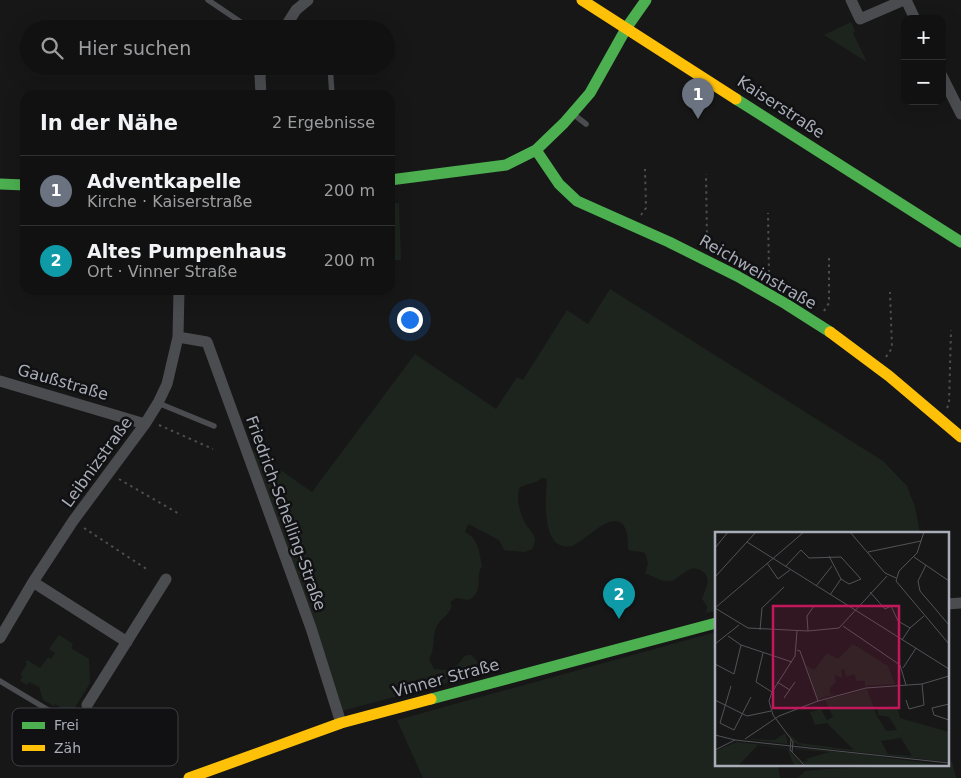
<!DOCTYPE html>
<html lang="de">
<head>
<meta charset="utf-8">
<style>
	body { margin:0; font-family:"DejaVu Sans",sans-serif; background:#1e1f1f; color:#f1f3f6 }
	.controls { position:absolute; right:15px; top:15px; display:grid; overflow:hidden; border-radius:10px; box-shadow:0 5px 20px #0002 }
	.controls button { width:45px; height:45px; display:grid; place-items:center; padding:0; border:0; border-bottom:1px solid #303131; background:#111; color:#f1f3f6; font:25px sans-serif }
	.you { position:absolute; left:409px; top:319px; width:18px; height:18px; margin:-12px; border:4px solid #fff; border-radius:50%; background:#1a73e8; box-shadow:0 0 0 8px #1a73e833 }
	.badge { display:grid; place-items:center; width:32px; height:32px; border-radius:50%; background:#7c3aed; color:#fff; font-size:16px; font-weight:700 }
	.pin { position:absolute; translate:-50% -41px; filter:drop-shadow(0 1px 2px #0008) }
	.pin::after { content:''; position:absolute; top:26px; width:18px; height:15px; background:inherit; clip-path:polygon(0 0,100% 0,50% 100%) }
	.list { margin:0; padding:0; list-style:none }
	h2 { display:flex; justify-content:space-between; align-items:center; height:65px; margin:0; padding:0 20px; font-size:21px }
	h2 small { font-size:16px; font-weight:400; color:#9c9d9f }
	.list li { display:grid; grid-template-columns:32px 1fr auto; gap:15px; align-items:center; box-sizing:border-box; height:70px; padding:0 20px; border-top:1px solid #303131 }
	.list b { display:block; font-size:19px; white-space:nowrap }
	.list p { margin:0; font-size:16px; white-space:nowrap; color:#9c9d9f }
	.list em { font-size:16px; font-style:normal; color:#9c9d9f }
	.icon { flex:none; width:28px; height:28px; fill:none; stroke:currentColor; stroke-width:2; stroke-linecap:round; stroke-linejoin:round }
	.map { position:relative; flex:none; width:961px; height:778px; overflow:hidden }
	.search { position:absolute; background:#111; box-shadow:0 5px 20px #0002; left:20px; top:20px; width:375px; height:55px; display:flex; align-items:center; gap:12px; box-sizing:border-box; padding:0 18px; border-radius:28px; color:#9c9d9f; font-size:19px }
	.panel { position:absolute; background:#111; box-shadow:0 5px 20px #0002; left:20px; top:90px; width:375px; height:205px; border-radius:15px }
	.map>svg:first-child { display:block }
	.green { fill:#1d241e }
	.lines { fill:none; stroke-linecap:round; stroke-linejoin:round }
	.path { stroke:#4d4e52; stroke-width:2; stroke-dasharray:2.5 4; stroke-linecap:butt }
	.lane { stroke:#4b4c50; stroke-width:5.5 }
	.street { stroke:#4b4c50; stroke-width:11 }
	.fast { stroke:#4caf50; stroke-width:11 }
	.slow { stroke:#ffc107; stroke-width:11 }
	.labels { text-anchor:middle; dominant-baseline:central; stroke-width:5; stroke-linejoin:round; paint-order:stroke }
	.street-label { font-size:16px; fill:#a8adb8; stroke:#111113 }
	.inset-road { fill:none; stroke:#515357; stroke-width:1 }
	.view { fill:#c2185b; fill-opacity:0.15; stroke:#c2185b; stroke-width:2.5 }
	.inset-edge { fill:none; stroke:#a8adb8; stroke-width:2.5 }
	.key { fill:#111113; stroke:#3e4045; stroke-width:1 }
	.key-label { font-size:14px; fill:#a8adb8 }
</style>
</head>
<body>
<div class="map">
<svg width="961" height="778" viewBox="0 0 961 778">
	<rect width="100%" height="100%" fill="#171717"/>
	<path class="green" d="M851,22L855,31L853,33L867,62L824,35Z
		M399,203L401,260H390V204Z
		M610,289L883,461L907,486L915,507L920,533H716V611L705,613L707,610V606L702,599C705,590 713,578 702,571C699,569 695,568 691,569C684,571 678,579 671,581C661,583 654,575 645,574L648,563L645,553C639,550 633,553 628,549C628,541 628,533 624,526C612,508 584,543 571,546C540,552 546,495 547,479L542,478L538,481L520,487C515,496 520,514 525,523C528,529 535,533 535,541C535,543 533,547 532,549L525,552L504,550L499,540L468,524L465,532C479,539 479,552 482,566C474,579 485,590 469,600L456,598L450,602L452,606C449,616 439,619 436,628C432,639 435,649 429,659L434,669C440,670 450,671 455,667C462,663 460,655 471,655L476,660L483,673L342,711L250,449L312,492L415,354L496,409L517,377L523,380L567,310L588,324Z
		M716,632V764H778L780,778H423L397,720Z
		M59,635L73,644L71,648L89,659L90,683L71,714L55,704L54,706L43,700L39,687L29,682L27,685L20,681L23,676L20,675L27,664L25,662L27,660L40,668L48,657L51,659L55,653L49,649Z
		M952,761L956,778H798L805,771L827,769L947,764V763Z"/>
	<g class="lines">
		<path class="path" d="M641,215L646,208L645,169
			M704,245L707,239L706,174
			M766,278L769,274L768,213
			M824,311L829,303V255
			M886,357L892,348L890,292
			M947,408L949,404L951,330
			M159,425L213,449
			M119,479L181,515
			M84,528L148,570"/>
		<path class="lane" d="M208,0L251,29
			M330,66L332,95
			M573,114L586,124
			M158,403L214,426
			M0,681L55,714L35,747"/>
		<path class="street" d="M851,0L860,19L904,0
			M906,0L915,19
			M284,29L296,10L308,0
			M942,76L961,114
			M261,95L260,76L263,66
			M178,337L207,342L311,628L341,723
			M0,381L145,424
			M33,582L127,642
			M947,604L961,603
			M0,638L33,582L73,521L145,424L158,403L167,384L178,337L179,290
			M87,705L166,579"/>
		<path class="fast" d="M736,99L961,242
			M536,150L559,184L577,201L669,242L737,276L786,304L830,332
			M390,180L506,165L536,150L564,123L590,93L627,27L646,0
			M0,184L25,185
			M431,699L716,623"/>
		<path class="slow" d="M582,0L736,99
			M830,332L889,376L961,437
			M189,778L341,723L431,699"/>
	</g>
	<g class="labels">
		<g class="street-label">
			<text transform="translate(781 107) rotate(33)">Kaiserstraße</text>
			<text transform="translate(758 272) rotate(30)">Reichweinstraße</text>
			<text transform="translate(63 382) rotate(16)">Gaußstraße</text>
			<text transform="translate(97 462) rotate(-54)">Leibnizstraße</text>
			<text transform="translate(286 513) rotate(70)">Friedrich-Schelling-Straße</text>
			<text transform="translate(446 678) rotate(-15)">Vinner Straße</text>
		</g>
	</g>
	<g transform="translate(715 532)">
		<rect width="234" height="234" fill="#171717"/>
		<path d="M138,112L173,134L180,152L150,154V149H142L139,142L131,145L129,137L126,138L128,146L119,143L121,150L115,156V162H121L103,167L91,133L99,138L112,121L123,127ZM152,157L161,182L171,199L182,198L174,185L163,183L162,176L182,174L185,186L234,200V230L88,214L80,211L72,200L84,211L139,218L112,191L100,193L95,180L106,177L112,188L118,185L110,168ZM186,206L197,224L173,222L166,209ZM70,201L73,212L31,207L60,208ZM22,210L72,216L88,234L79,233L72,217L43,213L23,234H0V219ZM79,217L81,216L144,222L234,234H92L87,230L93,229L91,227L114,220Z" fill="#1d241e" fill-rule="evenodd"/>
		<path class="inset-road" d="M135,0L170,41L181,46M209,0L202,21L184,39L181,49L234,112M32,10L234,137M0,16L13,0M153,20L206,9M114,24L126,47L115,63M199,25L234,49M52,31L63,47L75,38M211,33L203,49L205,59L234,93M70,35L86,18L94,26L126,25L146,47L134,52L126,47M0,45L41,0M101,54L117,34M155,60L170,77L176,74L183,89L195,96M0,76L33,96L93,99L124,96L172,44M0,76L89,0M128,94L185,133L191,153M45,98L47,76L69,55M93,99L92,84L99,74M13,104L26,113L77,130M187,108L195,96L209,84M0,112L24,93M82,118L85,119L103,169M48,121L41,150L57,160M0,132L19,142L26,113M188,136L201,116M62,150L75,158M16,154L5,191L19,198L36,165M69,166L80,150M0,168L32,184L56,179M191,168L194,177L209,173L207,152M234,172L217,176L219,183L234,188M0,203L20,208L234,231M30,207L64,184L103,169L151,156L207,152L234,144M76,207L58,183L54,169L57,160L80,124L82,99M76,207L78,210L77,220L75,218ZM0,218L20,208M77,220L90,234"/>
		<path class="view" d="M58,74H184V176H58Z"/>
		<rect width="234" height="234" class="inset-edge"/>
	</g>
	<rect x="12" y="708" width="166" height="58" rx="8" class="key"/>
	<rect x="22" y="722" width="23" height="7" fill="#4caf50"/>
	<rect x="22" y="745" width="23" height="6" fill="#ffc107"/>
	<g class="key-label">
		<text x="54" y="730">Frei</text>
		<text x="54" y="753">Zäh</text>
	</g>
</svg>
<div class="controls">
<button>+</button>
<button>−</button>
</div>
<div class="you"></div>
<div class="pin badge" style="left:698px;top:119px;background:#6b7280">1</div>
<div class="pin badge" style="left:619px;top:619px;background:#0f9aa8">2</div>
<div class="search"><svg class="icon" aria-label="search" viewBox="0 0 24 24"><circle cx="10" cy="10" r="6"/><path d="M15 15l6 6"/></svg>Hier suchen</div>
<section class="panel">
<h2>In der Nähe<small>2 Ergebnisse</small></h2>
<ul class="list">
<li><span class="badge" style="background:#6b7280">1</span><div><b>Adventkapelle</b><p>Kirche · Kaiserstraße</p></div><em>200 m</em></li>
<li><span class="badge" style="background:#0f9aa8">2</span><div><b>Altes Pumpenhaus</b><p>Ort · Vinner Straße</p></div><em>200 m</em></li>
</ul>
</section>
</div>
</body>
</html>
